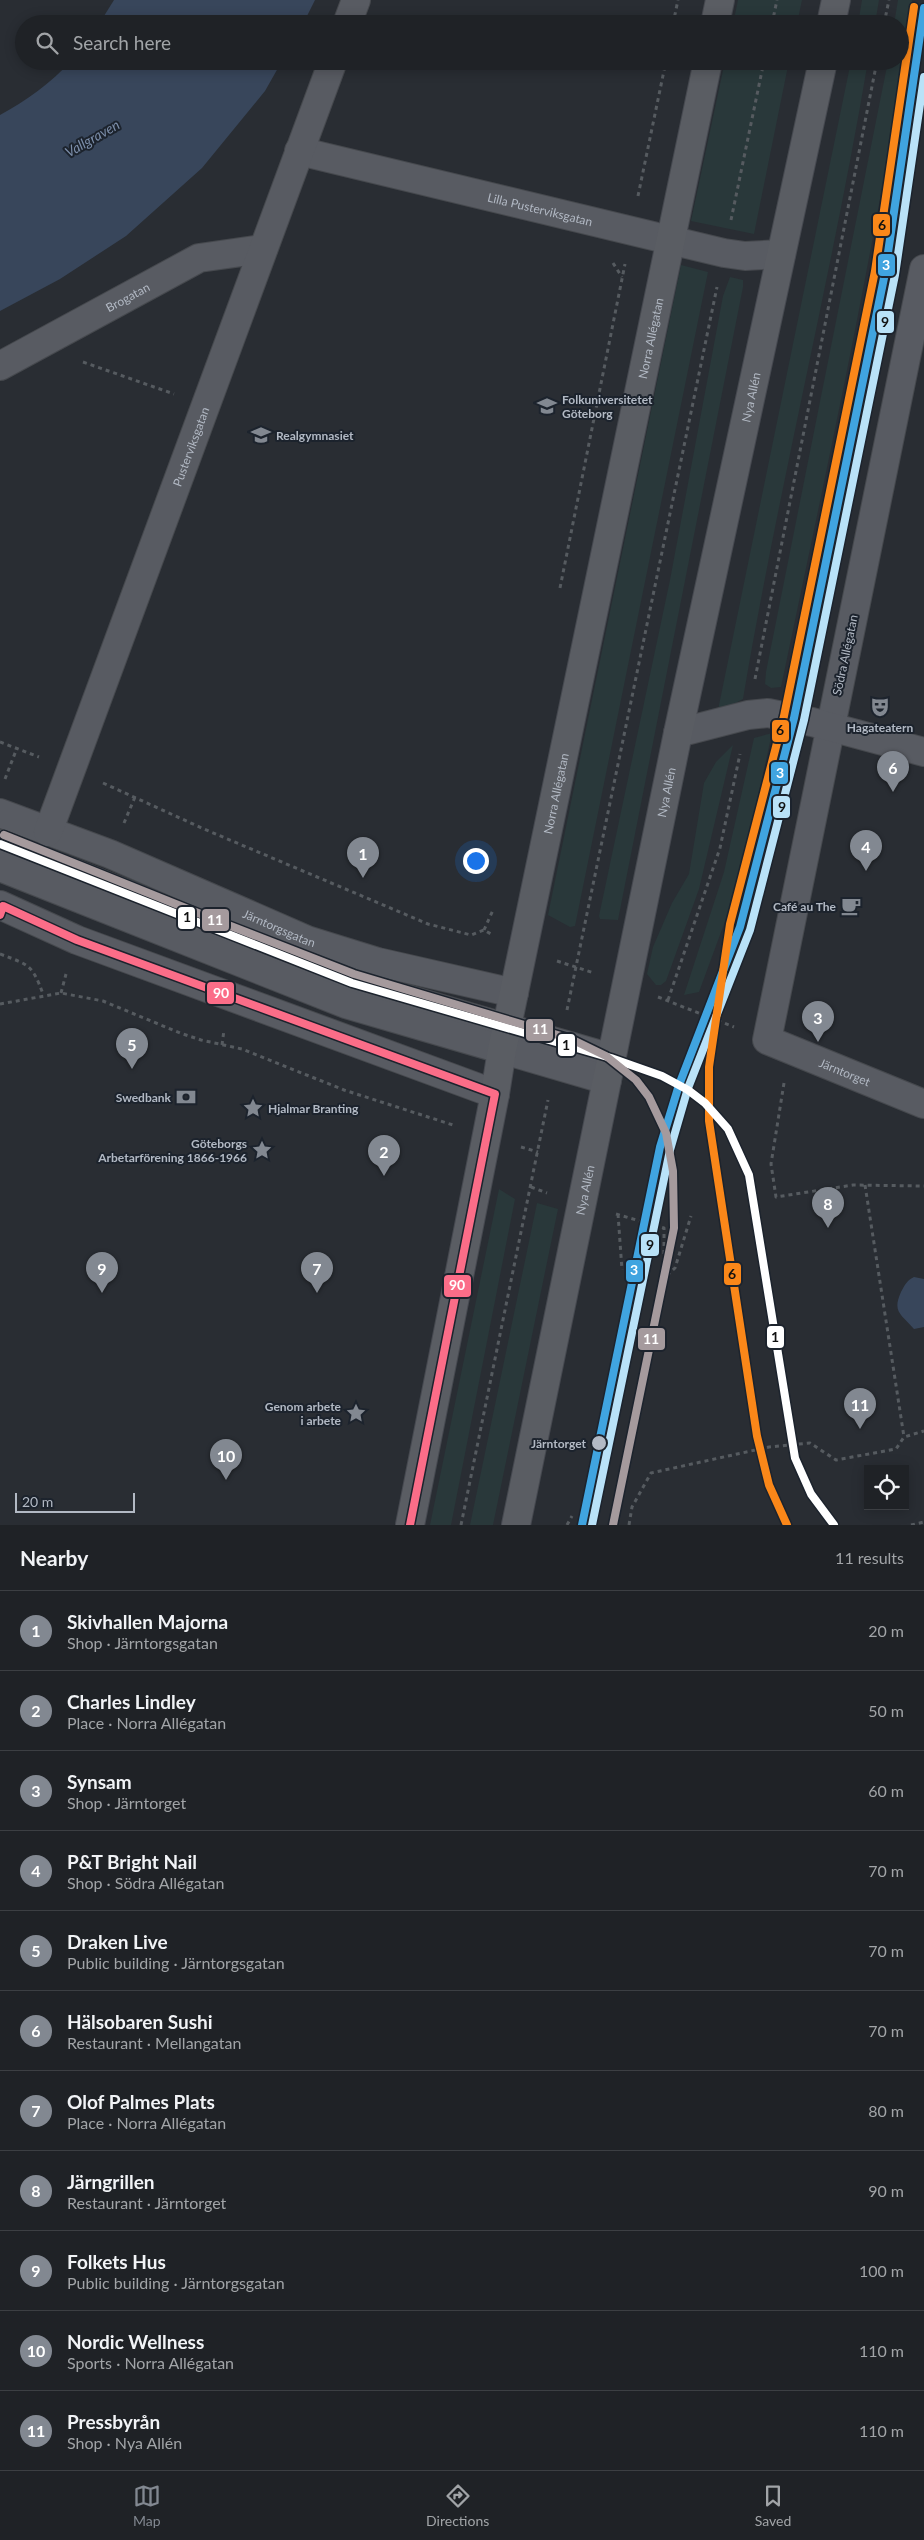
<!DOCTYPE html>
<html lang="en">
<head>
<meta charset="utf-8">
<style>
	body { margin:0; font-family:Lato,sans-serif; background:#2c2f32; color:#f1f3f6 }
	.controls { position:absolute; right:15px; bottom:15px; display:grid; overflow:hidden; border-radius:0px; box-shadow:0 2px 12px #0003 }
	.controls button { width:45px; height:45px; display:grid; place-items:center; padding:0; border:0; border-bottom:1px solid #3c3f43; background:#1f2226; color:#f1f3f6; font:25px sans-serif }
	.scale { position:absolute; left:15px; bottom:12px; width:120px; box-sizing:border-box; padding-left:5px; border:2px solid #b2b9c4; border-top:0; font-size:14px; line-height:18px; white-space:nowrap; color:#b2b9c4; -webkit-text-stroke:4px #1c232d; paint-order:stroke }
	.you { position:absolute; left:475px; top:860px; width:18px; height:18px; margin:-12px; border:4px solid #fff; border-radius:50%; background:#1a73e8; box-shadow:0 0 0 8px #1a73e833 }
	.badge { display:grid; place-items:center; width:32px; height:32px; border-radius:50%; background:#828891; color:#fff; font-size:16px; font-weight:700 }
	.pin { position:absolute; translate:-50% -41px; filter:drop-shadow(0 1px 2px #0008) }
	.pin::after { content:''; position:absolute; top:26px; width:18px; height:15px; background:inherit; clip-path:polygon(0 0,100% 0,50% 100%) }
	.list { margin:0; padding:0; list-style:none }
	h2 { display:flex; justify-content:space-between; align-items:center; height:65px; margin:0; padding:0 20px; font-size:21px }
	h2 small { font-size:16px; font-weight:400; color:#a1a4a7 }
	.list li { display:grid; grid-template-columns:32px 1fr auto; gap:15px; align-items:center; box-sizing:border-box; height:80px; padding:0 20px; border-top:1px solid #3c3f43 }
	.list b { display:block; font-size:19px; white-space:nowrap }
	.list p { margin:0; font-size:16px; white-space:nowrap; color:#a1a4a7 }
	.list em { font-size:16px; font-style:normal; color:#a1a4a7 }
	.icon { flex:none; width:28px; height:28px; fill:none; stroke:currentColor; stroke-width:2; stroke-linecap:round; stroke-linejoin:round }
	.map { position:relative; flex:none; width:924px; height:1525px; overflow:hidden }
	.search { position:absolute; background:#1f2226; box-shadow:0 2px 12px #0003; left:15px; right:15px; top:15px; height:55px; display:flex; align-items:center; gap:12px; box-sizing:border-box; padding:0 18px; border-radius:28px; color:#a1a4a7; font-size:19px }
	.sheet { height:945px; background:#1f2226 }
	nav { display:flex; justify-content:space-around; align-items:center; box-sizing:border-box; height:70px; border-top:1px solid #3c3f43; background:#1f2226; font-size:14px; color:#a1a4a7 }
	nav a { display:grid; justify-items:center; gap:2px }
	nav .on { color:#828891 }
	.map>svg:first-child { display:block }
	.green { fill:#29383a }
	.water { fill:#38465b }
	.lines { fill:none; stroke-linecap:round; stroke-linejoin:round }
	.minor-casing { stroke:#46494e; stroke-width:30 }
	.major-casing { stroke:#464950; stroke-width:30 }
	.path { stroke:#565b60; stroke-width:3; stroke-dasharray:4 4; stroke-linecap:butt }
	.minor { stroke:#585b62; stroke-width:28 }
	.major { stroke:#5a5d63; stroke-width:28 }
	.bus-1-casing { stroke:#1c232d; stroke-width:11 }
	.bus-1 { stroke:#fb6d88; stroke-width:8 }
	.tram-1-casing { stroke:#1c232d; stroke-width:11 }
	.tram-2-casing { stroke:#1c232d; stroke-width:11 }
	.tram-3-casing { stroke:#1c232d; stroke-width:11 }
	.tram-4-casing { stroke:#1c232d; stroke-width:11 }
	.tram-5-casing { stroke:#1c232d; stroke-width:11 }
	.tram-1 { stroke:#40a4e0; stroke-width:8 }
	.tram-2 { stroke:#b9e2f8; stroke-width:8 }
	.tram-3 { stroke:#fa8719; stroke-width:8 }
	.tram-4 { stroke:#fff; stroke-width:8 }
	.tram-5 { stroke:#a59a9d; stroke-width:8 }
	.stop-dot { fill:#b2b9c4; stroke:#1c232d; stroke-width:2 }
	.labels { text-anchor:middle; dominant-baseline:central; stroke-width:4; stroke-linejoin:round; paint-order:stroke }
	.street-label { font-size:12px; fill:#b2b9c4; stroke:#1c232d }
	.poi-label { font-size:12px; font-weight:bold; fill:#b2b9c4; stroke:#1c232d; text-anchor:end }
	.stop-label { font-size:12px; font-weight:bold; fill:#b2b9c4; stroke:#1c232d; text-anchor:end }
	.water-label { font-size:14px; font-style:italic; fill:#7c8eaa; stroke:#1c232d }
	.line-badge { stroke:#1c232d; stroke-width:2 }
	.badge-label { font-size:14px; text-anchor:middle; font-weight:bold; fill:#fff }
	.pale-badge-label { font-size:14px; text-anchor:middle; font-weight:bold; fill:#111 }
</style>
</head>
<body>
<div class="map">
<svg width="924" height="1525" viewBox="0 0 924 1525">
	<rect width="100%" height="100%" fill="#292d33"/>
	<path class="green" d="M738,0H802L797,24H733Z
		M862,0H879L875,24H858Z
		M898,0H912C902,81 887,162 872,242C844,391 812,539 781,687L771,688L765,684L766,672L888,61H900V24H894Z
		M725,61H789L754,234L691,221Z
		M851,61H868C832,275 779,485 743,699L722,710H718Z
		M681,265L708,272L575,926L570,927L548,915Z
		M730,277L743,280V287L618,920L600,919L599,916L670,580L723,296Z
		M772,733L738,886L699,992L684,995L724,872L754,738Z
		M733,745L699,889L666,981L661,985H656L647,974L653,947L672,903L689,874L704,783L716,762Z
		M499,1189L515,1199L451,1525H430Z
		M537,1203L558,1209L493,1525H470Z"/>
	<path class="water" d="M114,0H315L303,24H99Z
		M71,61H282L265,91L202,168L126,236L60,279L0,311V115C26,101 51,83 71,61Z
		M914,1277L924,1279V1327L914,1329C901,1314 892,1312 901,1292C905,1285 906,1281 914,1277Z"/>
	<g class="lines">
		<defs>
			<g id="minor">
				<path d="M347,24L356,0"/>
				<path id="s1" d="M299,151L724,253L745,256L781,254"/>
				<path id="s2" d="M924,269L767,1040L924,1104"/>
				<path id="s3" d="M0,366L199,258L263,249"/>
				<path d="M678,733L748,715L768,713L812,722L924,752"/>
				<path id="s4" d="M0,813L110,854L307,940L378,962L514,993"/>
				<path id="s5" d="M48,832L333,61"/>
				<path d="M0,844L352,983L611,1058"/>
				<path d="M0,867L346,1004L607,1080"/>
				<path d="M0,905L77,940L495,1094"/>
			</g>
			<g id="major">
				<path d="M715,24L720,0"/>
				<path d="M831,24L836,0"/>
				<path id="s6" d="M410,1525L495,1094L502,1050L708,61"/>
				<path id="s7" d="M516,1525L678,733L823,61"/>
			</g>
		</defs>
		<use href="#minor" class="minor-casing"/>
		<use href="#major" class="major-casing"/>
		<path class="path" d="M673,24L678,0
			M772,24L777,0
			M884,24L889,0
			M638,196L666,61
			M731,220L764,61
			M613,263L622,277
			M83,362L174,394
			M560,588L625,264
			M755,679L877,61
			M0,742L39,757
			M5,779L17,748
			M103,783L204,829L428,924L471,935L484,930L491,934
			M124,823L135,797
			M484,930L493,910
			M0,954C29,965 32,964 43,994
			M557,961L594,973
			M61,993L66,974
			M658,997L734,1027
			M668,1000L720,848L740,754
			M0,1004L61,993L103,1001L180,1033L201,1040L242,1049L344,1090L453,1125
			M567,1010L717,287
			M222,1045L224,1030
			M784,1083L771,1164L776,1197L853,1185L924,1186
			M521,1147L538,1152
			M865,1185L904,1437
			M531,1187L547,1193
			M616,1214L664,1228V1278L675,1268L691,1216
			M618,1214L622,1270
			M461,1525L548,1100
			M567,1525L572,1516
			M629,1525L632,1507L651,1473L769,1447L810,1443L836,1460L896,1449L904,1437L924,1431
			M911,1525L924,1522"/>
		<use href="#minor" class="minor"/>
		<use href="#major" class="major"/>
		<defs>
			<path id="bus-1" d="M0,915L3,906L77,940L495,1094L410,1525"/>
		</defs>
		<use href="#bus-1" class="bus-1-casing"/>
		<use href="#bus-1" class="bus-1"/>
		<defs>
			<path id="tram-1" d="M582,1525L660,1147L679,1085L740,927L794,718L885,273L924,8"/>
			<path id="tram-2" d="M592,1525L670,1150L688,1088L750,930L804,720L895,275L924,77"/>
			<path id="tram-3" d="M787,1525L769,1485L757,1436L709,1121V1067L730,924L784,716L875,271L914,7"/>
			<path id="tram-4" d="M0,844L352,983L611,1058L662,1076L688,1090L705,1103L728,1129L749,1175L795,1458L811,1494L834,1525"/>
			<path id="tram-5" d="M4,835L223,923L354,974L571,1039L606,1056L636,1080L649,1097L666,1133L673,1171L674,1228L613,1525"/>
		</defs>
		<use href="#tram-1" class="tram-1-casing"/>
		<use href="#tram-2" class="tram-2-casing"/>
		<use href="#tram-3" class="tram-3-casing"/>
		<use href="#tram-4" class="tram-4-casing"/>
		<use href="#tram-5" class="tram-5-casing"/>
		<use href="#tram-1" class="tram-1"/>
		<use href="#tram-2" class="tram-2"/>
		<use href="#tram-3" class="tram-3"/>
		<use href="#tram-4" class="tram-4"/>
		<use href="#tram-5" class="tram-5"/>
	</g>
	<defs>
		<symbol id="university-bare" viewBox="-9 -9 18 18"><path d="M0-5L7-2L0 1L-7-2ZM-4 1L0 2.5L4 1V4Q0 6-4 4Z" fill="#828891" stroke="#1c232d" stroke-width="2.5" paint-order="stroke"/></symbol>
		<symbol id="school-bare" viewBox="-9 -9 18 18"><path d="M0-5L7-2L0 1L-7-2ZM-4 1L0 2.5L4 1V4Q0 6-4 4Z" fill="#828891" stroke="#1c232d" stroke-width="2.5" paint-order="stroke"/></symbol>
		<symbol id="theatre-bare" viewBox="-9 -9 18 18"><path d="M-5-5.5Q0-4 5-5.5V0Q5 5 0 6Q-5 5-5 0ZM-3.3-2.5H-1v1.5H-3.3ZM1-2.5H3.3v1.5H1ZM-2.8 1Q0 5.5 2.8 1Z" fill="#828891" stroke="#1c232d" stroke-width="2.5" paint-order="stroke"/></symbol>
		<symbol id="cafe-bare" viewBox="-9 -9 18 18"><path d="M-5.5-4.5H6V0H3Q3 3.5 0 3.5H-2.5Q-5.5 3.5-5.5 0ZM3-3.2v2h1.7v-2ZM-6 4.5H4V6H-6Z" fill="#828891" stroke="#1c232d" stroke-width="2.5" paint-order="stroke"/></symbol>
		<symbol id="bank-bare" viewBox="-9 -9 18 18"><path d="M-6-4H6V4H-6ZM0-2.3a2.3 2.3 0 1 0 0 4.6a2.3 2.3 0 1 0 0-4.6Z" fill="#828891" stroke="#1c232d" stroke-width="2.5" paint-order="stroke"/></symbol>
		<symbol id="sight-bare" viewBox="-9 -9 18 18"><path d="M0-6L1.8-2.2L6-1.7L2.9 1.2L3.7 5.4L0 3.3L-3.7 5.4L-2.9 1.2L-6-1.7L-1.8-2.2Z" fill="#828891" stroke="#1c232d" stroke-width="2.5" paint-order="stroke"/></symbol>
	</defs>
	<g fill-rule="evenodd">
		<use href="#university-bare" x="533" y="392" width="28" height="28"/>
		<use href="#school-bare" x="247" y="421" width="28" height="28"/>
		<use href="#theatre-bare" x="866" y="693" width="28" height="28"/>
		<use href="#cafe-bare" x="837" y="892" width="28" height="28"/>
		<use href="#bank-bare" x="172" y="1083" width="28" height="28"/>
		<use href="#sight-bare" x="239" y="1094" width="28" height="28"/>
		<use href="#sight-bare" x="248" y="1136" width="28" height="28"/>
		<use href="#sight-bare" x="342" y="1399" width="28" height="28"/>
	</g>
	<circle class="stop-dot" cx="599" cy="1443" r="8"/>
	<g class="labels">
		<g class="street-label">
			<text stroke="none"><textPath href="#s1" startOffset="248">Lilla Pusterviksgatan</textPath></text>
			<text stroke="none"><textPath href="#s3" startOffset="145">Brogatan</textPath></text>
			<text stroke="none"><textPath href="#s6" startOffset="1211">Norra Allégatan</textPath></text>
			<text stroke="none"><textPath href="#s7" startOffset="1152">Nya Allén</textPath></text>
			<text stroke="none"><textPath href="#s5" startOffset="411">Pusterviksgatan</textPath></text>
			<text transform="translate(845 655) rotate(-78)">Södra Allégatan</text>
			<text stroke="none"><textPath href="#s7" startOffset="748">Nya Allén</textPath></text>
			<text stroke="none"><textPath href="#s6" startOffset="746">Norra Allégatan</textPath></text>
			<text stroke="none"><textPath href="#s4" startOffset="302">Järntorgsgatan</textPath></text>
			<text stroke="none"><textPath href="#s2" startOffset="871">Järntorget</textPath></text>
			<text stroke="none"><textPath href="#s7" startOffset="342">Nya Allén</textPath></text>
		</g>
		<g class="poi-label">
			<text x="562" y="399" text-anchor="start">Folkuniversitetet<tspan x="562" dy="14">Göteborg</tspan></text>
			<text x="276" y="435" text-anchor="start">Realgymnasiet</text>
			<text x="880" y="727" text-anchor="middle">Hagateatern</text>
			<text x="836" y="906">Café au The</text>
			<text x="171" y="1097">Swedbank</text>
			<text x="268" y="1108" text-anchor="start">Hjalmar Branting</text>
			<text x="247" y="1143">Göteborgs<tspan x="247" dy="14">Arbetarförening 1866-1966</tspan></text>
			<text x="341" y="1406">Genom arbete<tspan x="341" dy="14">i arbete</tspan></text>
		</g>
		<g class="stop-label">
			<text x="586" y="1443">Järntorget</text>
		</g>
		<g class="water-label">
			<text transform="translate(92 138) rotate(-30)">Vallgraven</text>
		</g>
	</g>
	<g class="line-badge">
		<rect x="872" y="213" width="19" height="24" rx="5" fill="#fa8719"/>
		<rect x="877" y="253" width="19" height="24" rx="5" fill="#40a4e0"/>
		<rect x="876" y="310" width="19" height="24" rx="5" fill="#b9e2f8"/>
		<rect x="771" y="719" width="19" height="24" rx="5" fill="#fa8719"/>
		<rect x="770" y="761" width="19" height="24" rx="5" fill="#40a4e0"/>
		<rect x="772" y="795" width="19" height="24" rx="5" fill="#b9e2f8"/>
		<rect x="177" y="906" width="19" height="24" rx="5" fill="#fff"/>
		<rect x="201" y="908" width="29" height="24" rx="5" fill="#a59a9d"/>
		<rect x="206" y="981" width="29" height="24" rx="5" fill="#fb6d88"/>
		<rect x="525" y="1018" width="29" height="24" rx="5" fill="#a59a9d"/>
		<rect x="557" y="1033" width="19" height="24" rx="5" fill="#fff"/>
		<rect x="640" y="1233" width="20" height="24" rx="5" fill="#b9e2f8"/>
		<rect x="625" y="1259" width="19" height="24" rx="5" fill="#40a4e0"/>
		<rect x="723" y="1262" width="19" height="24" rx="5" fill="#fa8719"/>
		<rect x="443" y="1274" width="29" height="24" rx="5" fill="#fb6d88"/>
		<rect x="766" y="1325" width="19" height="24" rx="5" fill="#fff"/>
		<rect x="637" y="1327" width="29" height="24" rx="5" fill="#a59a9d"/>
	</g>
	<g class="badge-label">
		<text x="886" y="270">3</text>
		<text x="780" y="778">3</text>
		<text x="215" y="925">11</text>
		<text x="221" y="998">90</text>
		<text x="540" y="1034">11</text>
		<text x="634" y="1275">3</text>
		<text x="457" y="1290">90</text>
		<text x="651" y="1344">11</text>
	</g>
	<g class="pale-badge-label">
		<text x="882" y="230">6</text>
		<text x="885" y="327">9</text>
		<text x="780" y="735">6</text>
		<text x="782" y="812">9</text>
		<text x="187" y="922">1</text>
		<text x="566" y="1050">1</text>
		<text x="650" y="1250">9</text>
		<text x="732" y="1279">6</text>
		<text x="775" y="1342">1</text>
	</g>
</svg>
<div class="controls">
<button><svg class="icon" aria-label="locate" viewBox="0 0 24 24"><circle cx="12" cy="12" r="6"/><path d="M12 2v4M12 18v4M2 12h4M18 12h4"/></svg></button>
</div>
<div class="scale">20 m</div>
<div class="you"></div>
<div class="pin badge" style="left:363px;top:878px">1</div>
<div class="pin badge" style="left:384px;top:1176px">2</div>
<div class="pin badge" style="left:818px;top:1042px">3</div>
<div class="pin badge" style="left:866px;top:871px">4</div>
<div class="pin badge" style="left:132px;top:1069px">5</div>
<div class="pin badge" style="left:893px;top:792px">6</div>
<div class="pin badge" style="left:317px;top:1293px">7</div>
<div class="pin badge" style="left:828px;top:1228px">8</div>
<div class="pin badge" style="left:102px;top:1293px">9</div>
<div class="pin badge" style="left:226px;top:1480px">10</div>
<div class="pin badge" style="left:860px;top:1429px">11</div>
<div class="search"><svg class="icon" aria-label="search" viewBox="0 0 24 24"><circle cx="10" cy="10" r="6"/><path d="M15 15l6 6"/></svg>Search here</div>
</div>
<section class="sheet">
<h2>Nearby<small>11 results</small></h2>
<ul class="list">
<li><span class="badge">1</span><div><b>Skivhallen Majorna</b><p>Shop · Järntorgsgatan</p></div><em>20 m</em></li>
<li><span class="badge">2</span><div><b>Charles Lindley</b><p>Place · Norra Allégatan</p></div><em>50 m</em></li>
<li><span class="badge">3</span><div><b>Synsam</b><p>Shop · Järntorget</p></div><em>60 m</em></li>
<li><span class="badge">4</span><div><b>P&amp;T Bright Nail</b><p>Shop · Södra Allégatan</p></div><em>70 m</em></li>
<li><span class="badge">5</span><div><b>Draken Live</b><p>Public building · Järntorgsgatan</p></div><em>70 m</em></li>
<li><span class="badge">6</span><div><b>Hälsobaren Sushi</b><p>Restaurant · Mellangatan</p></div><em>70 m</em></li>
<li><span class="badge">7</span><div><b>Olof Palmes Plats</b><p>Place · Norra Allégatan</p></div><em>80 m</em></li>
<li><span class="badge">8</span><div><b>Järngrillen</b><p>Restaurant · Järntorget</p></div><em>90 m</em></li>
<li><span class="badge">9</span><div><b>Folkets Hus</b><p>Public building · Järntorgsgatan</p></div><em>100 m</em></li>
<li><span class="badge">10</span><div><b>Nordic Wellness</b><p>Sports · Norra Allégatan</p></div><em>110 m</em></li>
<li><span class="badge">11</span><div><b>Pressbyrån</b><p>Shop · Nya Allén</p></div><em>110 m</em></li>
</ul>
</section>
<nav>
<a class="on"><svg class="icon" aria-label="map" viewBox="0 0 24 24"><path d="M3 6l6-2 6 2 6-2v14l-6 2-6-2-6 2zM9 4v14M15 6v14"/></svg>Map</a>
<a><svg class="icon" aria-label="directions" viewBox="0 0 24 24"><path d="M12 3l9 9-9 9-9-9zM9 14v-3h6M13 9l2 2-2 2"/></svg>Directions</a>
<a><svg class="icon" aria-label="saved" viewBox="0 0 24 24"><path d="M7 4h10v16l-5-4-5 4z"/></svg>Saved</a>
</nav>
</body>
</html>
